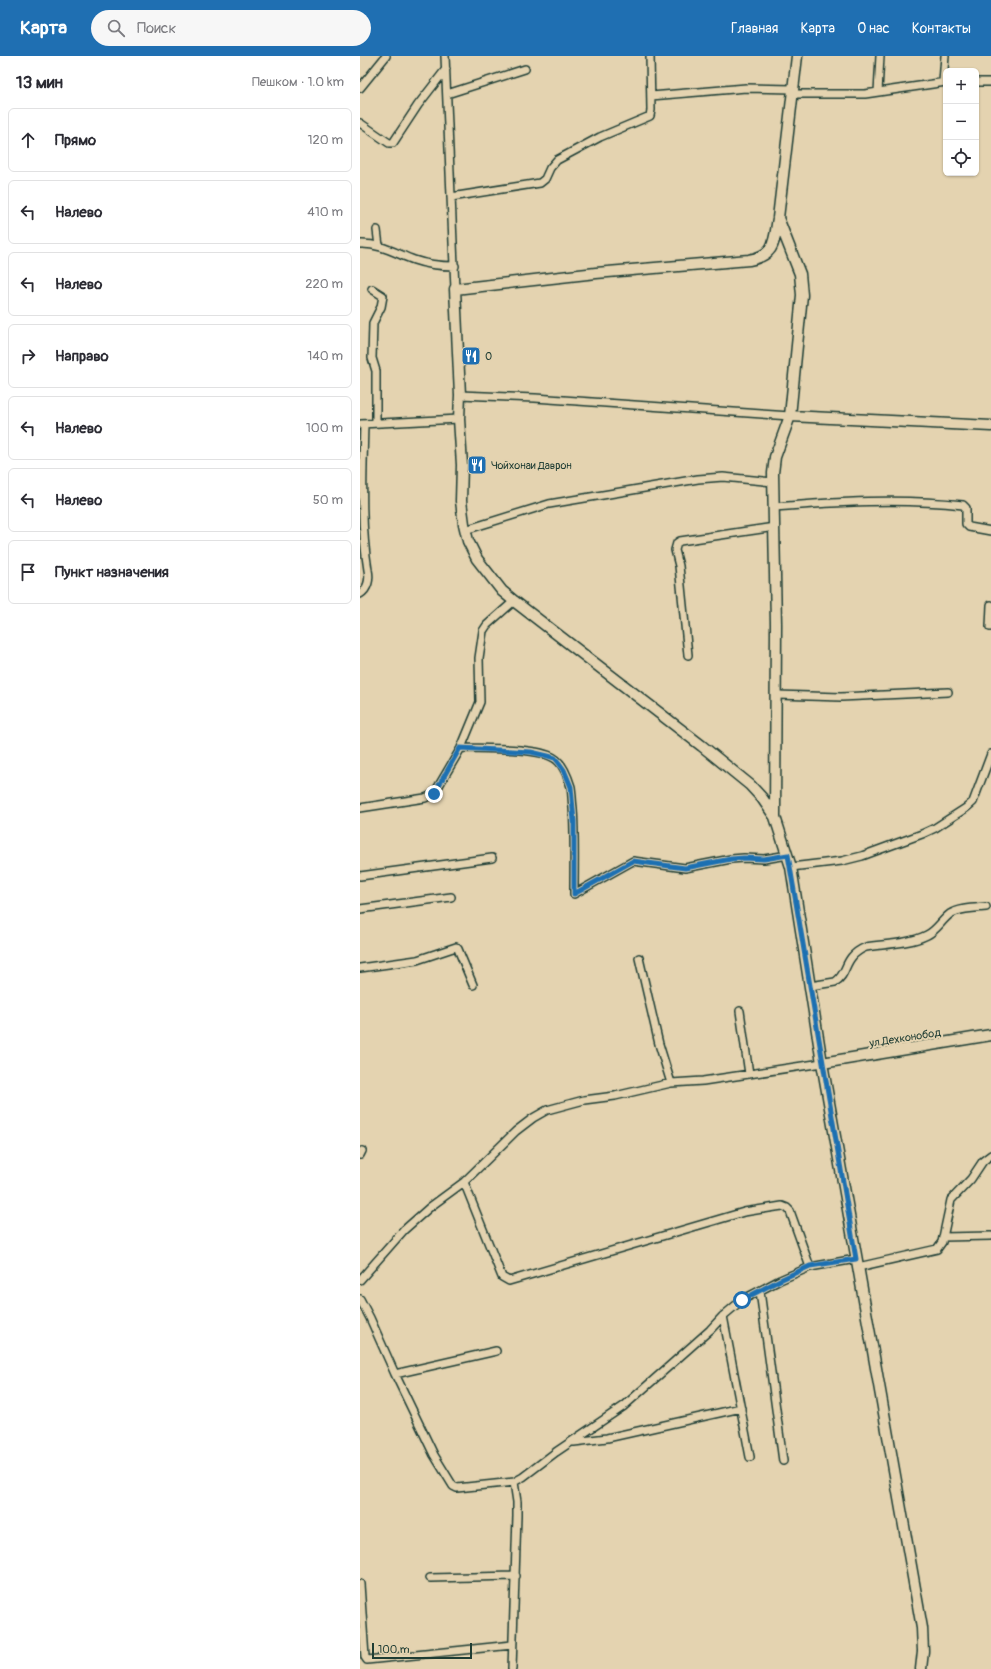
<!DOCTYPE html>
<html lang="ru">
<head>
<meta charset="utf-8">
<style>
	body { margin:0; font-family:Pangolin,sans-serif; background:#f7f7f7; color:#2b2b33 }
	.controls { position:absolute; right:12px; top:12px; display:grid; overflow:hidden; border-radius:6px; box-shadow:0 1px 3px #0004 }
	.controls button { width:36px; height:36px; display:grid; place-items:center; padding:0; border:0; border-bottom:1px solid #e1e1e2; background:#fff; color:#2b2b33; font:20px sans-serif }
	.scale { position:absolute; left:12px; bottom:10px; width:100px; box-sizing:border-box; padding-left:4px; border:2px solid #1f3d34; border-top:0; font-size:11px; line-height:14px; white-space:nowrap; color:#1f3d34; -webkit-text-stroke:3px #e4d3b0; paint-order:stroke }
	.stop { position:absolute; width:12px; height:12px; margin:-9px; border:3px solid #1f6fb2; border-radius:50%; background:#fff }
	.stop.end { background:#1f6fb2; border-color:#fff; box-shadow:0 1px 4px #0008 }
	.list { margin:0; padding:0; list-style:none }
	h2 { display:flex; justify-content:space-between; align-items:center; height:52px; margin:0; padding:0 16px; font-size:17px }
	h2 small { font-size:13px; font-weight:400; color:#7c7c81 }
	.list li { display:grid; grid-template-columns:26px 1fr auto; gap:12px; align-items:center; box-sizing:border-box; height:64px; margin:0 8px 8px; padding:0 8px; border:1px solid #e1e1e2; border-radius:6px }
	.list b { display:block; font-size:15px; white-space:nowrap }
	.list em { font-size:13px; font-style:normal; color:#7c7c81 }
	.icon { flex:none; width:22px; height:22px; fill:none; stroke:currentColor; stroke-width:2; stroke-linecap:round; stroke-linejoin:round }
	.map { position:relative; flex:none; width:631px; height:1613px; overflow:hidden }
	header { display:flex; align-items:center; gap:24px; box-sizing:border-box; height:56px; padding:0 20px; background:#1f6fb2; color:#fff }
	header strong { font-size:19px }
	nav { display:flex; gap:22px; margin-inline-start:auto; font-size:14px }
	.search { width:280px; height:36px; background:#f7f7f7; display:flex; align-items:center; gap:10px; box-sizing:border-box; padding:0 14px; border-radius:22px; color:#7c7c81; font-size:15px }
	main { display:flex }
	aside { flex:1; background:#fff }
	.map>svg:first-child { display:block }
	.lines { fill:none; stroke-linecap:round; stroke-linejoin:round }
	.street-casing { stroke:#1f3d34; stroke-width:10 }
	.secondary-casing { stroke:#1f3d34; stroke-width:13 }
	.street { stroke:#e4d3b0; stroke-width:7 }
	.secondary { stroke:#e4d3b0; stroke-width:10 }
	.route { stroke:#1f6fb2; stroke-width:5 }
	.labels { text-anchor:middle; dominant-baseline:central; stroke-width:4; stroke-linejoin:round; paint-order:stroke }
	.poi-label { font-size:11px; fill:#1f3d34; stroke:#e4d3b0; text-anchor:start }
	.street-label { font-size:11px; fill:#1f3d34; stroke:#e4d3b0 }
</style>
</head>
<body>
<header>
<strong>Карта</strong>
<div class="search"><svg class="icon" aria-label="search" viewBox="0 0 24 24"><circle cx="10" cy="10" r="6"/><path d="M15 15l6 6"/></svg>Поиск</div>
<nav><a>Главная</a><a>Карта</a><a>О нас</a><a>Контакты</a></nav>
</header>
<main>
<aside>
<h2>13 мин<small>Пешком · 1.0 km</small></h2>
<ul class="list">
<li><svg class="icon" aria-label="ahead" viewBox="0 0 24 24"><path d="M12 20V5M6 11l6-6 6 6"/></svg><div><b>Прямо</b></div><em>120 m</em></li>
<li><svg class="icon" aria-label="left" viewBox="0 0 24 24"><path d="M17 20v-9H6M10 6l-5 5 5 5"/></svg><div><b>Налево</b></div><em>410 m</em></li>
<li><svg class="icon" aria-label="left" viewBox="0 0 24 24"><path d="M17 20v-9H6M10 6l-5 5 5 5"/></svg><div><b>Налево</b></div><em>220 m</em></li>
<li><svg class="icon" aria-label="right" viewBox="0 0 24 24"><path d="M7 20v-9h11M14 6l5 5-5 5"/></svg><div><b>Направо</b></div><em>140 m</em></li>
<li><svg class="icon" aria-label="left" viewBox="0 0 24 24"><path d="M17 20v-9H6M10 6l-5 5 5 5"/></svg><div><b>Налево</b></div><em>100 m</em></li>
<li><svg class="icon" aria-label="left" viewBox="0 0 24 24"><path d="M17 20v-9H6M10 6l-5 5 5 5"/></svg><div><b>Налево</b></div><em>50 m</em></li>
<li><svg class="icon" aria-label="arrive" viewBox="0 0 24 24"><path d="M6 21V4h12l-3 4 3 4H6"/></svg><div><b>Пункт назначения</b></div></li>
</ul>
</aside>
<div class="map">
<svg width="631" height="1613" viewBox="0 0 631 1613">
	<rect width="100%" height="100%" fill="#e4d3b0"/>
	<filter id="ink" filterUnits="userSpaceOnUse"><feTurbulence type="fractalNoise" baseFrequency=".025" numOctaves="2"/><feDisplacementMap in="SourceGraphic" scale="8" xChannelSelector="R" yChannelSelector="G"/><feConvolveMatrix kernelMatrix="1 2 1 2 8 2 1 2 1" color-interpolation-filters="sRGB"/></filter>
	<g filter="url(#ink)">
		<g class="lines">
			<defs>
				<path id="street" d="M85,0L95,233
					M583,26L585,0
					M616,26H631
					M0,32L26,0
					M518,36L520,0
					M87,38L165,13
					M432,38H505L586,26
					M291,40L386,32L433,33
					M0,67L29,87H33L58,49L86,13
					M91,141L180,127L185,123L190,112L197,104L240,81L290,60L291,54L290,0
					M17,174L19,190
					M0,188C20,187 37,198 54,204C68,209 80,210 95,210
					M12,233L23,240L21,251L13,267L12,302L16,315V367
					M100,339L175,342L430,360
					M1,368L99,363
					M414,451C476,446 540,442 603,449L606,452V468L609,471L631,475
					M105,474L189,448L338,423L363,421L413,426
					M0,538C8,533 10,523 8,514C0,465 3,417 4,368
					M630,571L631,549
					M328,599L319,510L315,494L317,487L320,485L415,471
					M417,639L481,641L588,636
					M101,692C123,693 176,691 194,702C203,707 208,721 211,731C212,737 212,745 213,752C215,780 214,809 214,838L273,805L325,812L371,803L384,802L404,803L428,799
					M0,752L65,742L74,738L101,692L120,646L119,602L123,575L127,569L154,545
					M431,811L482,805L502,800L562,778L575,772L606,752L613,746L631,698
					M0,820L132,802
					M0,853L91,841
					M279,902L299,988L311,1027
					M0,912L57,904L96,891L98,893L113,929
					M450,930L475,926C489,918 482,901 506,891C526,888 549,888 567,879C577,874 581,865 590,858C599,852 615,852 626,851
					M380,955L389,1018
					M0,1099L2,1095
					M104,1126L142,1221L149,1225L384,1156L422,1150L427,1152L430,1155L450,1211L496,1203
					M583,1181L631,1180
					M498,1211L577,1193L582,1186L591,1144L611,1123L623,1105L631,1099
					M0,1224L44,1174L70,1151L104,1126L156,1075L173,1062L187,1054L224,1044L255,1040L311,1027L343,1025L462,1007
					M400,1235L423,1405
					M0,1243L10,1262L35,1318L74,1399L93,1430L97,1432L154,1426
					M363,1260L390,1401
					M35,1318L136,1295
					M214,1386L247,1382L381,1352
					M70,1522L156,1520
					M0,1528L5,1601L7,1604L152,1589
					M152,1613L157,1460V1446L154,1426L163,1421L196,1396L264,1350L350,1274L363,1260L382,1244L420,1224L450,1211"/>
				<path id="secondary" d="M437,0L418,162C414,185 416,199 389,204L236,217L95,233L100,339L99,363L102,409L101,445L104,468L108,485L117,503L142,535L154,545L342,690L390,729L402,742L415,761L431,811L462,1007L562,1572L563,1595L561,1613
					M418,162L440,218L442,239L430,360L631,370
					M415,761L416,568L413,417L415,401L430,360
					M462,1007L631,979"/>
			</defs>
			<use href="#street" class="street-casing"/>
			<use href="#secondary" class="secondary-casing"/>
			<use href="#street" class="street"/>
			<use href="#secondary" class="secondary"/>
		</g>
	</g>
	<g class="lines" filter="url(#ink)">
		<path class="route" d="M74,738L100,692L171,696L188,700L195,702L199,707L204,714L211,731L214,765V838L273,805L325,812L371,803L384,802L404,803L428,799L496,1203L450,1210L420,1224L382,1244"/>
	</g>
	<defs>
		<symbol id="restaurant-square" viewBox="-11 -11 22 22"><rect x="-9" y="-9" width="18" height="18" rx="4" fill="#1f6fb2" stroke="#e4d3b0"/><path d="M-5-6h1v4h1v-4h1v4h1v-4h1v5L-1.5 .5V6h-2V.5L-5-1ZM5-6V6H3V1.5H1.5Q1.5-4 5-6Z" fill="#fff"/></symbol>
	</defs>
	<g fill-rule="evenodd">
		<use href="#restaurant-square" x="100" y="289" width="22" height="22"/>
		<use href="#restaurant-square" x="106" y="398" width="22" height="22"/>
	</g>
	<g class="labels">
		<g class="poi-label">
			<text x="125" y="300">O</text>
			<text x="131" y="409">Чойхонаи Даврон</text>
		</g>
		<g class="street-label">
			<text transform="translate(545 982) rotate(-9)">ул.Дехконобод</text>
		</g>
	</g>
</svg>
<div class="controls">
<button>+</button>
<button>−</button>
<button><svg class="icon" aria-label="locate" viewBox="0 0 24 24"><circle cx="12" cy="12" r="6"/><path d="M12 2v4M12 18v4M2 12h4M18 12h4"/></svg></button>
</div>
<div class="scale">100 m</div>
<div class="stop" style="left:382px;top:1244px"></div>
<div class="stop end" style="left:74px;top:738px"></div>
</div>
</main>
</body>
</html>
